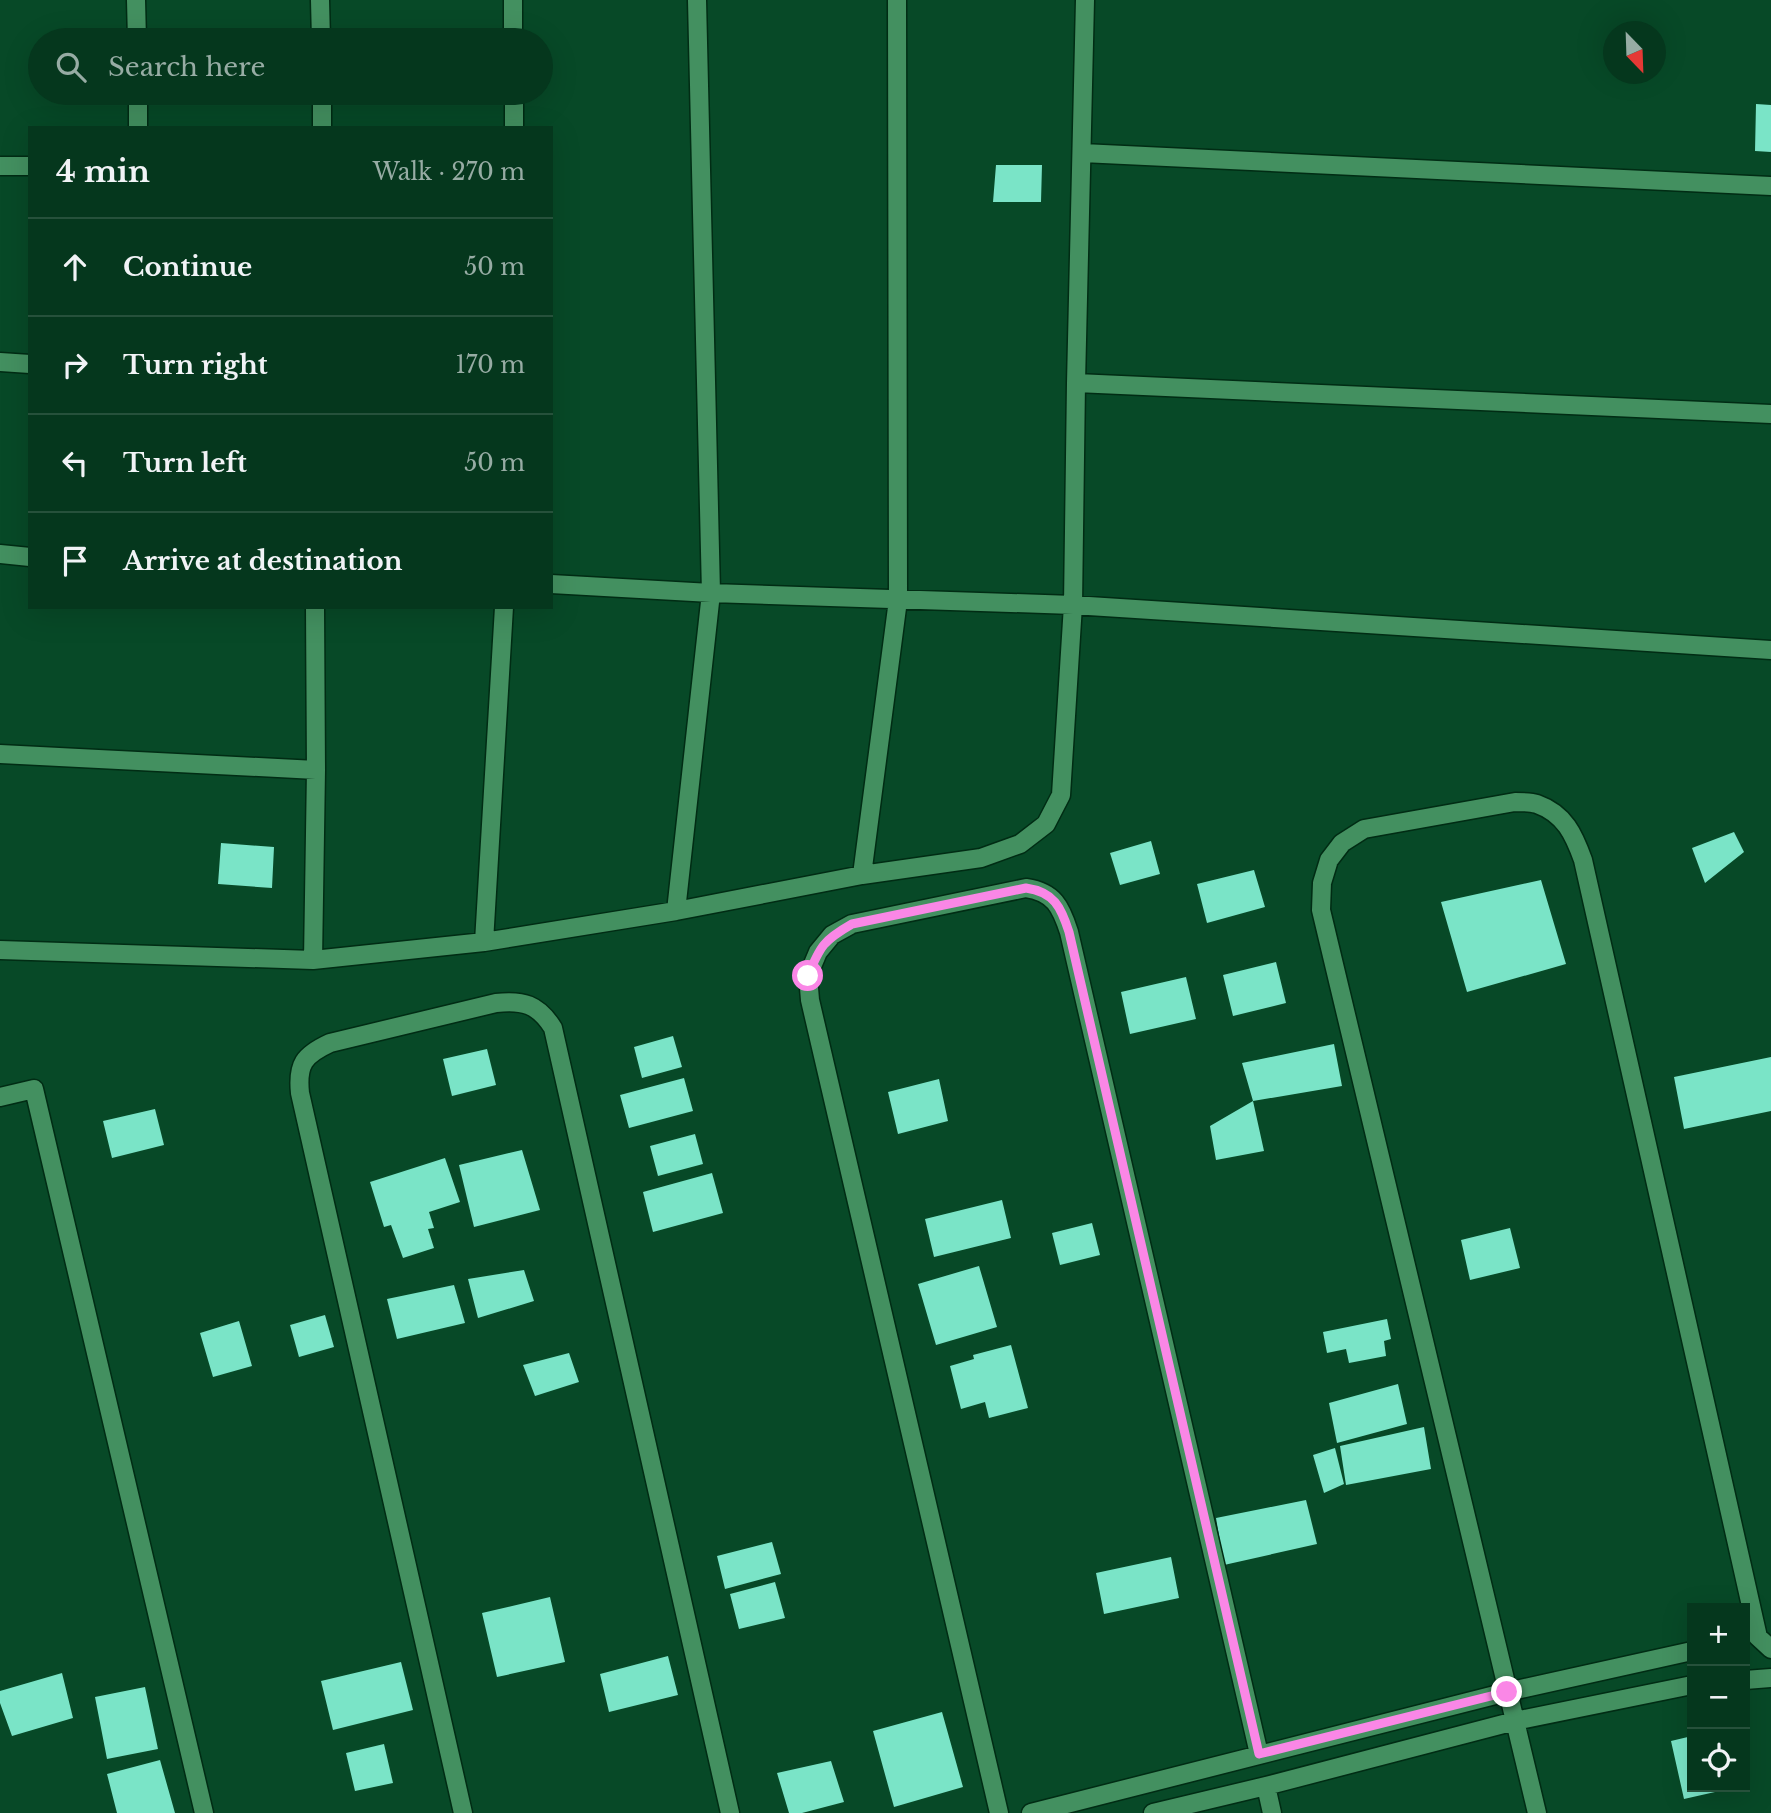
<!DOCTYPE html>
<html lang="en">
<head>
<meta charset="utf-8">
<style>
	body { margin:0; font-family:"Libre Baskerville",serif; background:#13422a; color:#f1f3f6 }
	.controls { position:absolute; right:21px; bottom:21px; display:grid; overflow:hidden; border-radius:0px; box-shadow:0 7px 28px #0002 }
	.controls button { width:63px; height:63px; display:grid; place-items:center; padding:0; border:0; border-bottom:2px solid #26513b; background:#05371d; color:#f1f3f6; font:35px sans-serif }
	.compass { position:absolute; left:1603px; top:21px; width:63px; height:63px; border-radius:50%; background:#05371d; box-shadow:0 7px 28px #0002; rotate:157deg }
	.stop { position:absolute; width:21px; height:21px; margin:-16px; border:5px solid #fa87e6; border-radius:50%; background:#fff }
	.stop.end { background:#fa87e6; border-color:#fff; box-shadow:0 2px 7px #0008 }
	.list { margin:0; padding:0; list-style:none }
	h2 { display:flex; justify-content:space-between; align-items:center; height:91px; margin:0; padding:0 28px; font-size:30px }
	h2 small { font-size:23px; font-weight:400; color:#97aca4 }
	.list li { display:grid; grid-template-columns:46px 1fr auto; gap:21px; align-items:center; box-sizing:border-box; height:98px; padding:0 28px; border-top:2px solid #26513b }
	.list b { display:block; font-size:26px; white-space:nowrap }
	.list em { font-size:23px; font-style:normal; color:#97aca4 }
	.icon { flex:none; width:38px; height:38px; fill:none; stroke:currentColor; stroke-width:2; stroke-linecap:round; stroke-linejoin:round }
	.map { position:relative; flex:none; width:1771px; height:1813px; overflow:hidden }
	.search { position:absolute; background:#05371d; box-shadow:0 7px 28px #0002; left:28px; top:28px; width:525px; height:77px; display:flex; align-items:center; gap:18px; box-sizing:border-box; padding:0 24px; border-radius:38px; color:#97aca4; font-size:26px }
	.panel { position:absolute; background:#05371d; box-shadow:0 7px 28px #0002; left:28px; top:126px; width:525px; height:483px; border-radius:0px }
	.map>svg:first-child { display:block }
	.building { fill:#7ae4c7 }
	.lines { fill:none; stroke-linecap:round; stroke-linejoin:round }
	.minor-casing { stroke:#012c14; stroke-width:21 }
	.minor { stroke:#439060; stroke-width:18 }
	.route { stroke:#fa87e6; stroke-width:9 }
</style>
</head>
<body>
<div class="map">
<svg width="1771" height="1813" viewBox="0 0 1771 1813">
	<rect width="100%" height="100%" fill="#074927"/>
	<path class="building" d="M1756,104L1771,105V152L1755,151Z
		M996,165H1042L1041,202H993Z
		M1734,832L1744,852L1705,883L1692,848Z
		M1151,841L1160,874L1120,885L1110,853Z
		M221,843L274,847L272,888L218,884Z
		M1254,870L1265,907L1207,923L1197,884Z
		M1541,880L1566,964L1467,992L1441,902Z
		M1276,962L1286,1003L1233,1016L1223,975Z
		M1186,977L1196,1019L1130,1034L1121,992Z
		M673,1036L682,1067L642,1078L634,1047Z
		M1334,1044L1342,1086L1253,1101L1242,1063Z
		M487,1049L496,1085L452,1096L443,1059Z
		M1771,1057V1111L1684,1129L1674,1077Z
		M684,1078L693,1111L629,1128L620,1095Z
		M939,1079L948,1121L898,1134L888,1092Z
		M1253,1101L1264,1151L1216,1160L1210,1126Z
		M155,1109L164,1145L112,1158L103,1121Z
		M695,1134L703,1164L658,1176L650,1146Z
		M522,1150L540,1210L474,1227L459,1165Z
		M445,1158L460,1202L429,1212L434,1228L428,1229L434,1248L403,1258L391,1225L384,1227L370,1182Z
		M712,1173L723,1213L653,1232L643,1192Z
		M1002,1200L1011,1238L934,1257L925,1219Z
		M1092,1223L1100,1255L1060,1265L1052,1233Z
		M1510,1228L1520,1268L1470,1280L1461,1240Z
		M979,1266L997,1327L936,1345L918,1284Z
		M524,1270L534,1301L478,1318L468,1279Z
		M454,1285L465,1323L397,1339L387,1299Z
		M325,1315L334,1347L299,1357L290,1325Z
		M1387,1319L1391,1339L1384,1341L1386,1356L1349,1363L1346,1349L1327,1353L1323,1332Z
		M239,1321L252,1366L213,1377L200,1333Z
		M1011,1345L1028,1408L989,1418L985,1402L961,1409L950,1366L974,1359L973,1355Z
		M569,1353L579,1382L535,1396L523,1365Z
		M1398,1384L1407,1424L1337,1443L1329,1403Z
		M1424,1427L1431,1469L1346,1485L1340,1446Z
		M1335,1448L1344,1484L1324,1493L1313,1455Z
		M1306,1500L1317,1544L1224,1565L1216,1518Z
		M772,1542L781,1574L725,1589L717,1556Z
		M1171,1557L1179,1598L1104,1614L1096,1573Z
		M775,1582L785,1618L739,1629L730,1594Z
		M550,1597L565,1662L497,1677L482,1613Z
		M668,1656L678,1695L609,1712L600,1674Z
		M401,1662L413,1710L333,1730L321,1681Z
		M62,1673L73,1718L12,1736L0,1703V1691Z
		M145,1687L158,1749L107,1759L95,1697Z
		M942,1712L963,1787L894,1807L873,1731Z
		M1692,1736V1787H1714L1715,1792L1684,1799L1671,1741Z
		M384,1744L393,1783L355,1791L346,1753Z
		M160,1760L175,1813H117L107,1774Z
		M831,1761L844,1802L802,1813H789L777,1773Z"/>
	<g class="lines">
		<defs>
			<path id="minor" d="M136,0L137,40
				M320,0L321,40
				M513,0V40
				M138,93V128
				M322,93V128
				M514,93V128
				M1082,153L1771,186
				M0,166H30
				M0,362L30,364
				M1076,383L1771,414
				M0,554L30,557
				M551,584L711,593L1073,605L1771,650
				M0,754L316,770
				M862,875L898,600L897,0
				M676,911L711,593L697,0
				M484,942L504,607
				M0,950L313,960L484,942L676,911L862,875L981,858L1020,844L1046,824L1061,795L1073,605L1076,383L1085,0
				M313,960L316,770L315,607
				M0,1097L34,1089L204,1813
				M1745,1680L1771,1678
				M1266,1786L1272,1813
				M463,1813L300,1093C297,1064 304,1055 330,1043L496,1003C523,1000 538,1004 553,1028L730,1813
				M999,1813L810,1000L808,976L818,952L832,935L852,924L1026,888C1054,892 1061,907 1069,932L1259,1754
				M1031,1813L1507,1692L1692,1651
				M1153,1813L1266,1786L1515,1721L1692,1685
				M1537,1813L1321,910L1322,883L1329,860L1342,843L1364,829L1515,802C1522,802 1531,802 1537,804C1565,814 1574,835 1583,860L1758,1637L1771,1649"/>
		</defs>
		<use href="#minor" class="minor-casing"/>
		<use href="#minor" class="minor"/>
	</g>
	<g class="lines">
		<path class="route" d="M808,976C820,946 824,940 852,924L1026,888C1054,892 1061,907 1069,932L1259,1754L1507,1692"/>
	</g>
</svg>
<div class="controls">
<button>+</button>
<button>−</button>
<button><svg class="icon" aria-label="locate" viewBox="0 0 24 24"><circle cx="12" cy="12" r="6"/><path d="M12 2v4M12 18v4M2 12h4M18 12h4"/></svg></button>
</div>
<svg class="compass" viewBox="-18 -18 36 36"><path d="M0-13l5 13h-10z" fill="#e53935"/><path d="M0 13l5-13h-10z" fill="#97aca4"/></svg>
<div class="stop" style="left:808px;top:976px"></div>
<div class="stop end" style="left:1507px;top:1692px"></div>
<div class="search"><svg class="icon" aria-label="search" viewBox="0 0 24 24"><circle cx="10" cy="10" r="6"/><path d="M15 15l6 6"/></svg>Search here</div>
<section class="panel">
<h2>4 min<small>Walk · 270 m</small></h2>
<ul class="list">
<li><svg class="icon" aria-label="ahead" viewBox="0 0 24 24"><path d="M12 20V5M6 11l6-6 6 6"/></svg><div><b>Continue</b></div><em>50 m</em></li>
<li><svg class="icon" aria-label="right" viewBox="0 0 24 24"><path d="M7 20v-9h11M14 6l5 5-5 5"/></svg><div><b>Turn right</b></div><em>170 m</em></li>
<li><svg class="icon" aria-label="left" viewBox="0 0 24 24"><path d="M17 20v-9H6M10 6l-5 5 5 5"/></svg><div><b>Turn left</b></div><em>50 m</em></li>
<li><svg class="icon" aria-label="arrive" viewBox="0 0 24 24"><path d="M6 21V4h12l-3 4 3 4H6"/></svg><div><b>Arrive at destination</b></div></li>
</ul>
</section>
</div>
</body>
</html>
